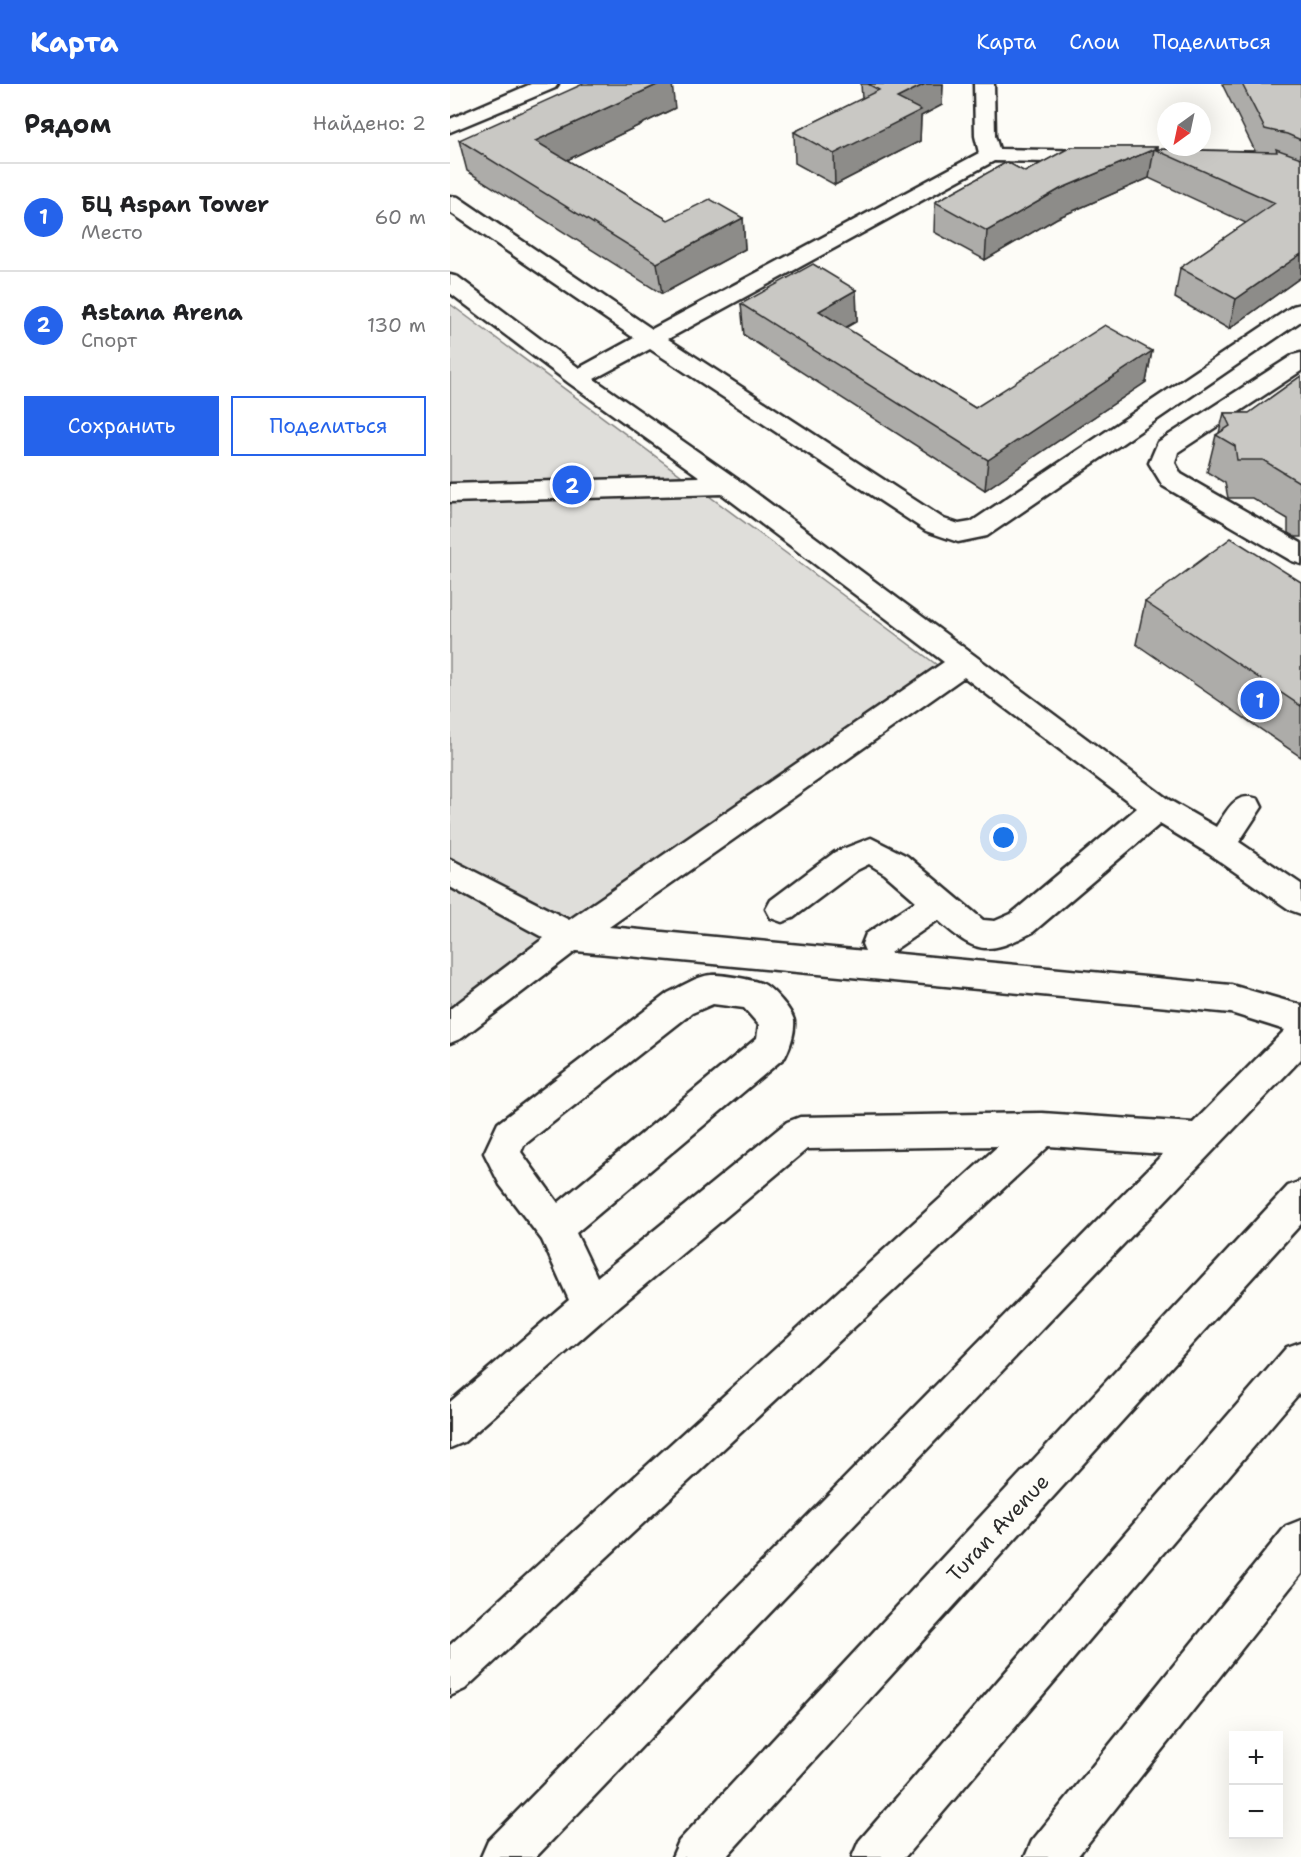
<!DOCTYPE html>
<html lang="ru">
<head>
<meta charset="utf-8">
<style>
	body { margin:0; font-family:"Shantell Sans",sans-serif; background:#f2f2f2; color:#202124 }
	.controls { position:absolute; right:18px; bottom:18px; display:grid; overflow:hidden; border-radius:0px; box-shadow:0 6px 24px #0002 }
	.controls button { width:54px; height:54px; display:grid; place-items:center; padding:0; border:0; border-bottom:2px solid #e0e0e0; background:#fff; color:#202124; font:30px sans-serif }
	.compass { position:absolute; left:707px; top:18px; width:54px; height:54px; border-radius:50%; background:#fff; box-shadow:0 6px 24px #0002; rotate:213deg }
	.you { position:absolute; left:554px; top:754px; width:21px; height:21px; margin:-15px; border:4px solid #fff; border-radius:50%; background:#1a73e8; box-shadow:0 0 0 9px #1a73e833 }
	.badge { display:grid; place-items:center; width:39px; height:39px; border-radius:50%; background:#2563eb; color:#fff; font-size:20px; font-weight:700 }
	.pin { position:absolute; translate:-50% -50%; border:3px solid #fff; box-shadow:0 2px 6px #0006 }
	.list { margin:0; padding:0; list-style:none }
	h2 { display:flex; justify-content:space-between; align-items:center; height:78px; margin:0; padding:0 24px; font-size:26px }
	h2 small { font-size:20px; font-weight:400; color:#757577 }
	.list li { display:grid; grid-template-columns:39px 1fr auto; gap:18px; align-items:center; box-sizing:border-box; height:108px; padding:0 24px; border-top:2px solid #e0e0e0 }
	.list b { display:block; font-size:22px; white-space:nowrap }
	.list p { margin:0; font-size:20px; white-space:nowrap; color:#757577 }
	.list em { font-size:20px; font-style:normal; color:#757577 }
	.actions { display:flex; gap:12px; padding:18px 24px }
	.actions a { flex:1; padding:14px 0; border:2px solid #2563eb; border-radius:0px; text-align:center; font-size:21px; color:#2563eb }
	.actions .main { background:#2563eb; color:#fff }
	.map { position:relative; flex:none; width:851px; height:1773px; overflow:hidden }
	header { display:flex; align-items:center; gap:36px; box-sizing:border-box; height:84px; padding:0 30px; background:#2563eb; color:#fff }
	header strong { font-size:28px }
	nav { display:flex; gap:33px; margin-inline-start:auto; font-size:21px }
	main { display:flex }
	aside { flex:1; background:#fff }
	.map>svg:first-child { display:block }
	.green { fill:#dfdeda; stroke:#858482; stroke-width:1.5 }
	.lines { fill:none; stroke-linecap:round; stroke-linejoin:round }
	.minor-casing { stroke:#2b2b2b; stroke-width:5 }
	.major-casing { stroke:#2b2b2b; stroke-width:5 }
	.minor { fill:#fdfcf7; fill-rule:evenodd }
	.major { fill:#fdfcf7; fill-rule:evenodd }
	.wall { fill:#adaca9; stroke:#2b2b2b; stroke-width:1.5 }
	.shaded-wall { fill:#8d8c89; stroke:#2b2b2b; stroke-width:1.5 }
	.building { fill:#c9c8c4; stroke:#2b2b2b; stroke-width:1.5 }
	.labels { text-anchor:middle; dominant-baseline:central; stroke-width:5; stroke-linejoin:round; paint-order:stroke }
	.near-street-label { font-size:21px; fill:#2b2b2b; stroke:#fdfcf7 }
</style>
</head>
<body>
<header>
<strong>Карта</strong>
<nav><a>Карта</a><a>Слои</a><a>Поделиться</a></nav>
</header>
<main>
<aside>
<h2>Рядом<small>Найдено: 2</small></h2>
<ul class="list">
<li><span class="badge">1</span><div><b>БЦ Aspan Tower</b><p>Место</p></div><em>60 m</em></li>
<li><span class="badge">2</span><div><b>Astana Arena</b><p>Спорт</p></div><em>130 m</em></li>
</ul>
<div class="actions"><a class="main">Сохранить</a><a>Поделиться</a></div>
</aside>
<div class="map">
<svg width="851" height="1773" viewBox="0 0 851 1773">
	<rect width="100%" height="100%" fill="#fdfcf7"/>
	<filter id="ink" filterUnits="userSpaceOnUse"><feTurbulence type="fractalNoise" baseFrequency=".0167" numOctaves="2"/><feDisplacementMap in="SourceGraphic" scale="12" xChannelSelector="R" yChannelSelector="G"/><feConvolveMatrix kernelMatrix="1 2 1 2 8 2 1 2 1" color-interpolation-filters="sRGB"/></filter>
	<g filter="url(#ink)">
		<path class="green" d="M0,220L487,581L0,926Z"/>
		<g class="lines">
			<defs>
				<path id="minor" d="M81,0H108L105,4L0,48V35Z
					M524,0H544L545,52L549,65L649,67L656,69L659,73L656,77L649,79L544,77L218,255L494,435L509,440L521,438L843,222L851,220V237L537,452L508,458L476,447L200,265L144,295L287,395L719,716L766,743C778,726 785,707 808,715L812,723L789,758L851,800V830L840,826L759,770L710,740L583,848C537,872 526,870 488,836L440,869L781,901L851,921V975L86,1773H31L38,1757L713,1070L599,1062L15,1605L0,1612V1561L548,1062L357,1065L154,1235L14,1358L0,1364V1318L119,1216L92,1156L50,1101L34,1069L48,1039L218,909C231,903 247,892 261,891C271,890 307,896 315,901C324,907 342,926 344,937C345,948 340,963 335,973L126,1149L147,1193L337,1038L350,1033L592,1029L743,1039L835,946L781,929L126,867L12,954L0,959V925L94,854L0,803V775L119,836L494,578L272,410L0,418V400L250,393L119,299L0,209V191L8,193L129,284L184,254L0,128V112L8,113L202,245L529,69L525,52ZM514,593L687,724L561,830L545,837L533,836L457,772L421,754L385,768L321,816L316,825L321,834L332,838L343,834L407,786L419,780L435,790L466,817L416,850L412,860L415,867L159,843ZM263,920L294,924L309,941L307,954L108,1119L71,1068L74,1061L242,929Z
					M851,269V287L728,368L725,379L731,390L851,459V480L842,477L713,402L699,379L708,358L843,271Z
					M851,1436V1490L627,1773H575L582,1757L836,1442Z"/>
				<path id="major" d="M851,1097V1140L276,1773H222L229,1757L838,1102Z
					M851,1258V1307L455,1773H402L409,1757L837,1263Z"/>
			</defs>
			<use href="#minor" class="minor-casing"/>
			<use href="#major" class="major-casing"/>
			<use href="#minor" class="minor"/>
			<use href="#major" class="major"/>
		</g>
		<path class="wall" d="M411,0H493L492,21L471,32L470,57L385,101L345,79L344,48L412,15Z
			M772,0H851V193L779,245L725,214L730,184L796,139L699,94L607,134L535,176L484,148L485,118L557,78L575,88L621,63H708V65L805,67Z
			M225,24L117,76L218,136L293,134L295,165L212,210L17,87L9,56Z
			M406,206L407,237L395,244L525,324L702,267L696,298L535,406L294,251L291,220Z
			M851,292V453H845L838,449V435L802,414H778L775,399L757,388L766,351L769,349L774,329H799Z
			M851,498V673L686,560L695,518Z"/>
		<path class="shaded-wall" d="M209,0H222L225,24L92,88L85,57Z
			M475,0H493L492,21L471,32L470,57L385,101L384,70L447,14Z
			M704,65L699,94L607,134L535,176L537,147L610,105Z
			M293,134L295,165L212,210L207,179Z
			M851,170V193L779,245L786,215Z
			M406,206L407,237L370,258L369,227Z
			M702,267L696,298L535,406L538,376Z"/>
		<path class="building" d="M133,0H209L85,57L218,136L260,115L293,134L207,179L9,56Z
			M418,0H475L447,14L471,26L384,70L344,48L429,6Z
			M792,0H851V56L837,50L815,45Z
			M621,63H708L704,65L827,68L826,65L851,74V170L786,215L730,184L825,119L704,65L610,105L537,147L485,118L557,78L575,88Z
			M363,180L406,206L369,227L525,324L655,241L702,267L538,376L291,220Z
			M851,292V412L849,398L813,376H787L785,362L766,351L780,342L774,329H799Z
			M781,454L851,498V622L695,518Z"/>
	</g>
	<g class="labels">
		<g class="near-street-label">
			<text transform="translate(548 1444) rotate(-47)">Turan Avenue</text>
		</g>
	</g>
</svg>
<div class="controls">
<button>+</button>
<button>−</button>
</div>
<svg class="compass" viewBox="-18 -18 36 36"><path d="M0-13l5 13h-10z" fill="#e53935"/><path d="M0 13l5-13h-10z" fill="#757577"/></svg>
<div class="you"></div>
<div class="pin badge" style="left:810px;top:616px">1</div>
<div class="pin badge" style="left:122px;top:401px">2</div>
</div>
</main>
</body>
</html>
